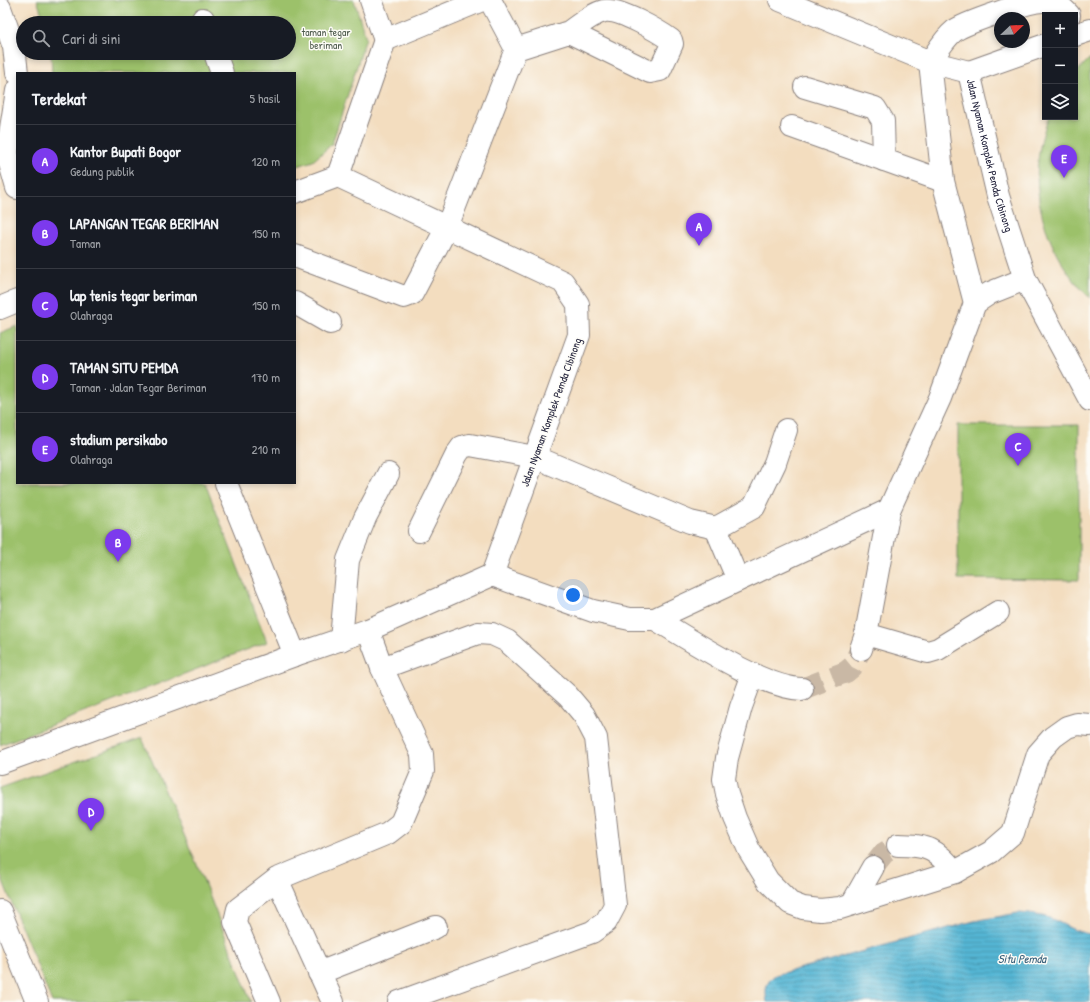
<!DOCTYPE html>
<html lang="id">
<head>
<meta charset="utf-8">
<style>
	body { margin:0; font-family:"Patrick Hand",sans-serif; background:#242831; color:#f1f3f6 }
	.controls { position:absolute; right:12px; top:12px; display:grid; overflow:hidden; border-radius:0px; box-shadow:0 2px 6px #0003 }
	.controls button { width:36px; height:36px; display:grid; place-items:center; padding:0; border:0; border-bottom:1px solid #363941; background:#171b24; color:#f1f3f6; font:20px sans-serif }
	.compass { position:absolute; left:994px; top:12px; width:36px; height:36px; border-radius:50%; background:#171b24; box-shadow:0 2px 6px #0003; rotate:67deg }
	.you { position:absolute; left:573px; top:595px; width:14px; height:14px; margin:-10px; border:3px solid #fff; border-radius:50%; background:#1a73e8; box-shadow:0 0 0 6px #1a73e833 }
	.badge { display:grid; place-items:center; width:26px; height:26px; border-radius:50%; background:#7c3aed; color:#fff; font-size:13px; font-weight:700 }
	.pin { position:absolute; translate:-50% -33px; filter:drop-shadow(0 1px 2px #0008) }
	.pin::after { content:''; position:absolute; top:21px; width:14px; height:12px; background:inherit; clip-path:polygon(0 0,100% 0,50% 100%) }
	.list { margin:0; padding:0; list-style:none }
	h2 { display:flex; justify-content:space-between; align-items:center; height:52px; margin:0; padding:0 16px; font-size:17px }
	h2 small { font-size:13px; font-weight:400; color:#9ea1a6 }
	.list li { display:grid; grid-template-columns:26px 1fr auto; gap:12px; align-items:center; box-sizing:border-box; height:72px; padding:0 16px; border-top:1px solid #363941 }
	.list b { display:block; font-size:15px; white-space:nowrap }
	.list p { margin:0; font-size:13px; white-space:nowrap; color:#9ea1a6 }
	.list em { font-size:13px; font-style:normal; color:#9ea1a6 }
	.icon { flex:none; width:22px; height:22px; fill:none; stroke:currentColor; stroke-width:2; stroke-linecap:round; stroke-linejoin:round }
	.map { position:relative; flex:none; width:1090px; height:1002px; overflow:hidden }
	.search { position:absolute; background:#171b24; box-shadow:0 2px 6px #0003; left:16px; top:16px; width:280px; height:44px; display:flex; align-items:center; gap:10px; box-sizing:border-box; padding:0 14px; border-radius:22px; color:#9ea1a6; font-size:15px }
	.panel { position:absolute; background:#171b24; box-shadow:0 2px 6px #0003; left:16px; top:72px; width:280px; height:412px; border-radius:0px }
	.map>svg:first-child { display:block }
	.green { fill:#9cc16b; stroke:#5f7253 }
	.water { fill:url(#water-rules); stroke:#3c6c88 }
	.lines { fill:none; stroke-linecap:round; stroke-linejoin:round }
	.minor-tunnel { stroke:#c9b8a5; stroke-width:22; stroke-dasharray:22 11; stroke-linecap:butt }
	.minor-casing { stroke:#8a807d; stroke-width:24 }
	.major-casing { stroke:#8a807d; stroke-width:24 }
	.minor { stroke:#fff; stroke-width:22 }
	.major { stroke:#fff; stroke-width:22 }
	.labels { text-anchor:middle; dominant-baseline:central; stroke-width:3; stroke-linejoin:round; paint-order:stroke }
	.park-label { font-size:11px; fill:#4d5a4c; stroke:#fdfcf7 }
	.street-label { font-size:11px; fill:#22223b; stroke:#fdfcf7 }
	.water-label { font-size:12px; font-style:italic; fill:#365d78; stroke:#fdfcf7 }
</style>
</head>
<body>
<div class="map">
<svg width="1090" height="1002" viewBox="0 0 1090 1002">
	<defs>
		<pattern id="water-rules" width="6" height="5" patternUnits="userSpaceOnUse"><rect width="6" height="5" fill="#55b6d4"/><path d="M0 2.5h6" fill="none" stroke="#4694ad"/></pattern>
	</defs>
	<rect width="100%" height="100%" fill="#fdfcf7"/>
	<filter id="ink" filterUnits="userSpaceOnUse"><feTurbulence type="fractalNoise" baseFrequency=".025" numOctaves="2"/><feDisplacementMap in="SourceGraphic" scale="8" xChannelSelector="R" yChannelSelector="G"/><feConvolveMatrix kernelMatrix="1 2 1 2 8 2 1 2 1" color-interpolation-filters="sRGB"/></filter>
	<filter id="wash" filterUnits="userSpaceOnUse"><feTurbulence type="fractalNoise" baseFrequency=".012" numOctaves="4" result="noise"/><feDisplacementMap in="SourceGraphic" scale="16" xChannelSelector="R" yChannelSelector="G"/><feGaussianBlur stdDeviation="0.9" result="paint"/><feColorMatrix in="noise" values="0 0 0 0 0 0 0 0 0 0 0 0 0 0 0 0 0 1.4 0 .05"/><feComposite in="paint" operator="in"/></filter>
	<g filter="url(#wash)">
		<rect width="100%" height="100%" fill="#f3ddbf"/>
		<path class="green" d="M37,0H354L366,38L332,144L313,161L295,167V73H52L51,53H289V23H45Z
			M1090,58V298C1042,252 1023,179 1049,117H1075V74Z
			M17,326V483H205L267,642L0,745V333Z
			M958,425H1079V580L958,579Z
			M142,738L201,874L251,1002H52L0,874V788Z"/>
		<path class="water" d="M1018,913C1030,914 1042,915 1052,919C1065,925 1075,932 1090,934V1002H767C765,990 765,983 775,975L974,921Z"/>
	</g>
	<g filter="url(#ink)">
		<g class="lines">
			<path class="minor-tunnel" d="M802,689L846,672L852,667L861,649
				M873,867L884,853L898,845"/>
			<defs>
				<g id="minor">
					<path d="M371,0L385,40"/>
					<path d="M490,0L516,49"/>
					<path d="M780,0L930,62L969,72"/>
					<path d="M0,8L14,47L17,73"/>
					<path d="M203,19L204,23"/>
					<path d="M1075,35L1090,30"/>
					<path d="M215,53L222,73"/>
					<path id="s1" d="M969,72L998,196L1025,279L1090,400"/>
					<path d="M969,72L1045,45"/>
					<path d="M805,87L875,108L883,121L884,160"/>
					<path d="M792,127L943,181"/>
					<path d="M0,152L7,153L17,188"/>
					<path d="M7,153L17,91"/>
					<path d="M338,176L385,40L482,0"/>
					<path d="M295,192L338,176L563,282L578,304L579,335L492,575"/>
					<path d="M295,256L404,297L412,294L447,227L516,49L569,32L650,72L660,70L672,44L671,40C658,31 619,8 604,11C592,14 579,25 569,32"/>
					<path d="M295,303L330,323"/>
					<path d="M975,303L943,181L930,62C937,52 944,39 954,31C965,23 1031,0 1044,1C1055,1 1062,7 1069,15"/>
					<path d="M0,308L17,301"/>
					<path d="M226,483L295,655"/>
					<path d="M716,528L738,580"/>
					<path d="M419,531L457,454L462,447L470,445L535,457L690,522L716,528L754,507L775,463L786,430"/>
					<path d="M655,619C691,640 762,688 802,689"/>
					<path d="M866,634L928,652L938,649L998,612"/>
					<path d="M341,640L348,560L365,518L388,474"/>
					<path d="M861,649L866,634L889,510L940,398L975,303L990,293L1025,279"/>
					<path d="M382,668L478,633L492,634L507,641L568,696L584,715L596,738L615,905L606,922L592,932L399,1002"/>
					<path d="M753,674L741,707L727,758L724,779L727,794L735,818L749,850L768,881L790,903L803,908L820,910L840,908L955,872L991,852L1013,833L1038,754L1053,737L1067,727L1077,724L1090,725"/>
					<path d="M0,763L295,655L368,630L492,575L593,611L630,619H655L889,510"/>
					<path d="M898,845C929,845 935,849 955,872"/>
					<path d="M277,879L333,1002"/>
					<path d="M852,904L873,867"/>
					<path d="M319,973L436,927"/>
					<path d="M269,1002L235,922L238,909L277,879L388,833L401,823L423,771L422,754L382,668L368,630"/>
				</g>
				<path id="major" d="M0,911L37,1002"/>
			</defs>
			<use href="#minor" class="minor-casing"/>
			<use href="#major" class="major-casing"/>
			<use href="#minor" class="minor"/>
			<use href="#major" class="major"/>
		</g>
	</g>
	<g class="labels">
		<g class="park-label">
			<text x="326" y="32">taman tegar<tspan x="326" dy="13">beriman</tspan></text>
		</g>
		<g class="street-label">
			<text stroke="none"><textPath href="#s1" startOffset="86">Jalan Nyaman Komplek Pemda Cibinong</textPath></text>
			<text transform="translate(551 412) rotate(-70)">Jalan Nyaman Komplek Pemda Cibinong</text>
		</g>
		<g class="water-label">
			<text x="1022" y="958">Situ Pemda</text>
		</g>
	</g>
</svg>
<div class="controls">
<button>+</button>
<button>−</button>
<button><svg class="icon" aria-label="layers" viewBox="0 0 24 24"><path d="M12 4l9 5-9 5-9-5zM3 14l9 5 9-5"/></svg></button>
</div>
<svg class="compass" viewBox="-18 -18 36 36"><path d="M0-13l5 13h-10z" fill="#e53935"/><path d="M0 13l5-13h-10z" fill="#9ea1a6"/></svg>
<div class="you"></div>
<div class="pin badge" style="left:699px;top:246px">A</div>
<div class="pin badge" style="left:118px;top:562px">B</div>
<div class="pin badge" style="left:1018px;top:466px">C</div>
<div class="pin badge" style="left:91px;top:831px">D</div>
<div class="pin badge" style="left:1064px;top:178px">E</div>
<div class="search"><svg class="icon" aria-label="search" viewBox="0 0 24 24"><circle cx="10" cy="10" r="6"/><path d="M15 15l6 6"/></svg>Cari di sini</div>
<section class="panel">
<h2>Terdekat<small>5 hasil</small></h2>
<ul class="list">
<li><span class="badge">A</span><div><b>Kantor Bupati Bogor</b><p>Gedung publik</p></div><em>120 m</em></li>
<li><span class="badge">B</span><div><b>LAPANGAN TEGAR BERIMAN</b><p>Taman</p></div><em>150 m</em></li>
<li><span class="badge">C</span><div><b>lap tenis tegar beriman</b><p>Olahraga</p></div><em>150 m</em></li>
<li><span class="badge">D</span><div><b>TAMAN SITU PEMDA</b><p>Taman · Jalan Tegar Beriman</p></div><em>170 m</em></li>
<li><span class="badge">E</span><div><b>stadium persikabo</b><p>Olahraga</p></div><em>210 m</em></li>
</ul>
</section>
</div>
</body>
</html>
